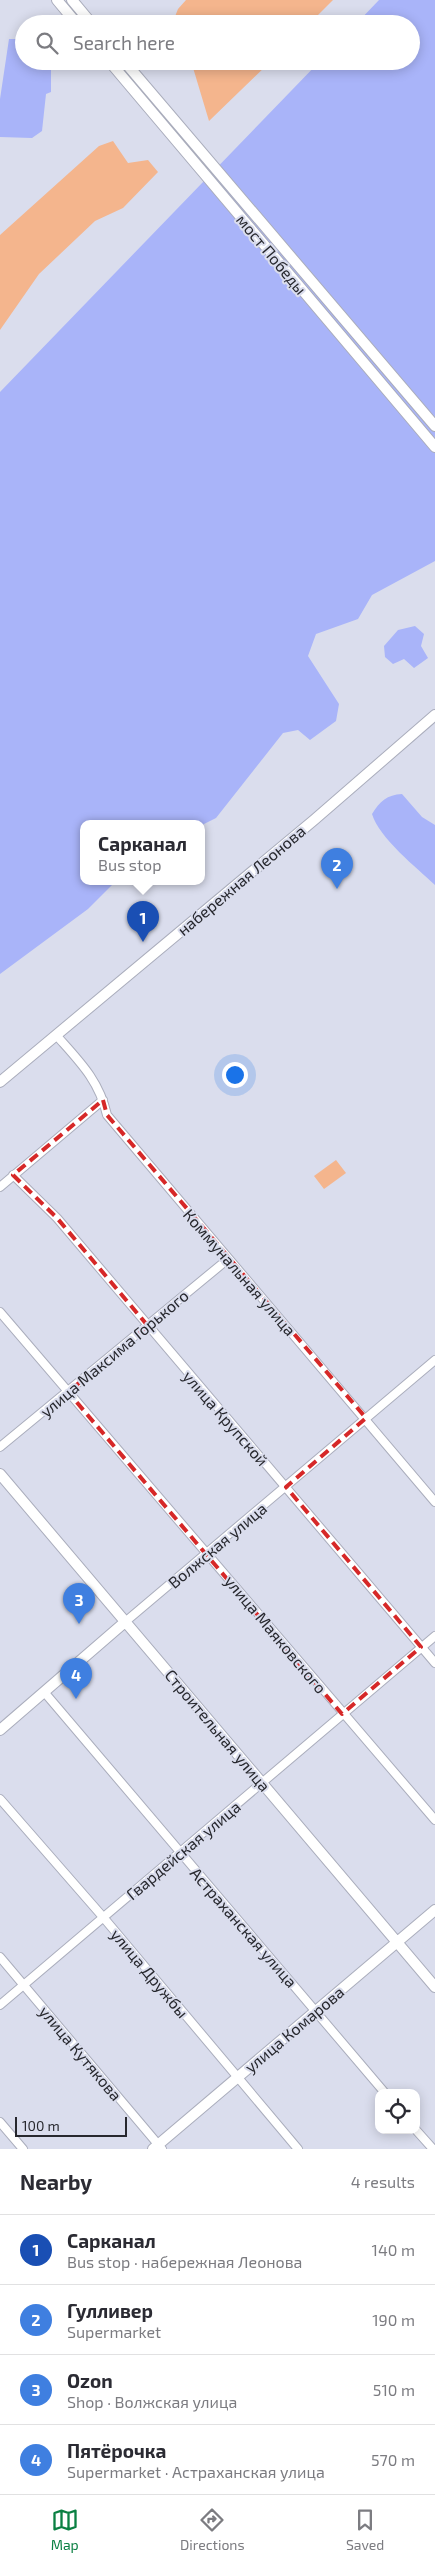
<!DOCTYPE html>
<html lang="en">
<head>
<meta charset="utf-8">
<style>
	body { margin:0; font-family:"Exo 2",sans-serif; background:#f7f7f7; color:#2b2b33 }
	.controls { position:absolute; right:15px; bottom:15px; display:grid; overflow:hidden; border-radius:10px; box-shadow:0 2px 12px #0003 }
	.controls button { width:45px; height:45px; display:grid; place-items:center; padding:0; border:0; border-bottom:1px solid #e1e1e2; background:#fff; color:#2b2b33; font:25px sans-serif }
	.scale { position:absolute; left:15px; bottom:12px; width:112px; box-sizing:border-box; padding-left:5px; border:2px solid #27282e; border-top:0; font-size:14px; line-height:18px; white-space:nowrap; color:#27282e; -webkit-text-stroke:4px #dadded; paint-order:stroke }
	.you { position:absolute; left:234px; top:1074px; width:18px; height:18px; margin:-12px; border:4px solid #fff; border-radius:50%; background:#1a73e8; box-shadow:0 0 0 8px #1a73e833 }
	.badge { display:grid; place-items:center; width:32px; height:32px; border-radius:50%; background:#0b8043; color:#fff; font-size:16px; font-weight:700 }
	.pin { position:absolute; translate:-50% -41px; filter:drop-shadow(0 1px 2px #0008) }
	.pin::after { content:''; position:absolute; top:26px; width:18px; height:15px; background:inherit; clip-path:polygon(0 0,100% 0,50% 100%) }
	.popup { position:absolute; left:80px; top:820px; width:125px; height:65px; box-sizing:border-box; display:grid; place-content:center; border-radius:10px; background:#fff; filter:drop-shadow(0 1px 4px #0005); font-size:16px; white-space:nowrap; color:#7c7c81 }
	.popup b { font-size:19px; color:#2b2b33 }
	.popup::after { content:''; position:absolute; left:50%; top:100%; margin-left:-10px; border:10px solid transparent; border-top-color:#fff }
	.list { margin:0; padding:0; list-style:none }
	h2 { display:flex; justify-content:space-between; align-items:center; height:65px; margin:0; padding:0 20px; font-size:21px }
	h2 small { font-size:16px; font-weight:400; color:#7c7c81 }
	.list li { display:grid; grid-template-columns:32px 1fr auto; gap:15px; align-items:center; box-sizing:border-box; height:70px; padding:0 20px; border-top:1px solid #e1e1e2 }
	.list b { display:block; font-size:19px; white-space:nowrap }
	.list p { margin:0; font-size:16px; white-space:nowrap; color:#7c7c81 }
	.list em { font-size:16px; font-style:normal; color:#7c7c81 }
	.icon { flex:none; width:28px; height:28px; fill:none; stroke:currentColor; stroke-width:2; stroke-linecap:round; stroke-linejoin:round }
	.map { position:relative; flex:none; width:435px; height:2149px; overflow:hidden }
	.search { position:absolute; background:#fff; box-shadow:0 2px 12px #0003; left:15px; right:15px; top:15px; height:55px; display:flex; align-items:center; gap:12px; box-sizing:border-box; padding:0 18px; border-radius:28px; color:#7c7c81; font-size:19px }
	.sheet { height:345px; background:#fff }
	nav { display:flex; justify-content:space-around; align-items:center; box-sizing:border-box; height:70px; border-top:1px solid #e1e1e2; background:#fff; font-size:14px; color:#7c7c81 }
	nav a { display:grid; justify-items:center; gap:2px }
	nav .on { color:#0b8043 }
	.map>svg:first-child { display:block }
	.green { fill:#f4b58d }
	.water { fill:#a9b4f9 }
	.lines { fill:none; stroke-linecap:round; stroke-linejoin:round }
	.street-casing { stroke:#aaadbc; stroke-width:10 }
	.secondary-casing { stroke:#aaadbc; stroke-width:12 }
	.street { stroke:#fff; stroke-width:8 }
	.secondary { stroke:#fff; stroke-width:10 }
	.marked { fill:none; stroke:#d62828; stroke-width:4; stroke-dasharray:10 6; stroke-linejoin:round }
	.labels { text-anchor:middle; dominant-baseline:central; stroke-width:4; stroke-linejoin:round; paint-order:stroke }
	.street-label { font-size:16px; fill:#27282e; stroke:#dadded }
</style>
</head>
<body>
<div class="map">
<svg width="435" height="2149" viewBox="0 0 435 2149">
	<rect width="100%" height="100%" fill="#dadded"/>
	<path class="green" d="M186,0H333L309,24H172L178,9Z
		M191,61H271L209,121Z
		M113,141L128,163L148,160L158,172L123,208L95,221L39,274L0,330V235L99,146Z
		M336,1160L346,1173L324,1189L314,1176Z"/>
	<path class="water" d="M379,0H435V561L372,595L358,619L316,634L308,656L339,704L336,721L310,740L298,730L283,733L216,818L202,825V823H84V881H116L88,909L0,974V392L320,61H411V24H356Z
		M24,30V61H51V92L46,94L42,131L32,138L0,137V99L9,39H20V32Z
		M415,626L424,634L421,646L428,658L414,668L404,659L393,664L385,657L384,646L398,630Z
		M402,794L422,817L435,825V885C417,868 379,838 372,814C380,801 387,795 402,794Z"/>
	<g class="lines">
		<defs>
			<path id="street" d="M56,1035C79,1061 99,1080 107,1115L435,1502
				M13,1175L57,1218L435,1663
				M0,1187L103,1100
				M0,1312L435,1820
				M0,1447L228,1259
				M125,1622L435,1360
				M45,1693L385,2093
				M0,1799L103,1917L298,2149
				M0,1957L162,2149
				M0,2005L435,1636
				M0,2122L23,2149
				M416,2130L433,2149"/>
			<path id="secondary" d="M57,0L77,24
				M72,0L92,24
				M109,61L435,447
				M124,61L435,426
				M0,1082L314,820L435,715
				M0,1474L435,1987
				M0,1730L125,1622
				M153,2149L435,1910"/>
		</defs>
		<use href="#street" class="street-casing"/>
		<use href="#secondary" class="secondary-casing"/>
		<use href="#street" class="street"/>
		<use href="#secondary" class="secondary"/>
	</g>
	<path class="marked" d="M103,1100L107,1115L366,1418L286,1487L421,1647L342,1714L68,1392L148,1326L57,1218L13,1175Z"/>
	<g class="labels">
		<g class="street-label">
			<text transform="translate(272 254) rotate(50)">мост Победы</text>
			<text transform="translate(241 880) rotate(-40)">набережная Леонова</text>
			<text transform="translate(240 1272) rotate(49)">Коммунальная улица</text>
			<text transform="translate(114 1353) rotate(-40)">улица Максима Горького</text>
			<text transform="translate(226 1418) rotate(49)">улица Крупской</text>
			<text transform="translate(217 1545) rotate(-40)">Волжская улица</text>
			<text transform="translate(276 1634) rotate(50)">улица Маяковского</text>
			<text transform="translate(218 1730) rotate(50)">Строительная улица</text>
			<text transform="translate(183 1850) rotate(-40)">Гвардейская улица</text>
			<text transform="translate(244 1927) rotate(49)">Астраханская улица</text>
			<text transform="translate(150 1973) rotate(50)">улица Дружбы</text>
			<text transform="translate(294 2029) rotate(-40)">улица Комарова</text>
			<text transform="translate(81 2053) rotate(50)">улица Кутякова</text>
		</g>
	</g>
</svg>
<div class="controls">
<button><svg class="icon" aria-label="locate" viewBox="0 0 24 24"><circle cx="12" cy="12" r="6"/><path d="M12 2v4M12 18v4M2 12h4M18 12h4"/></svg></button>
</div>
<div class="scale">100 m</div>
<div class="you"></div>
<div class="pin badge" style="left:143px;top:942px;background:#1a4fb4">1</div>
<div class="popup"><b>Сарканал</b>Bus stop</div>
<div class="pin badge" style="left:337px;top:889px;background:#3f7fe0">2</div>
<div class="pin badge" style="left:79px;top:1624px;background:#3f7fe0">3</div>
<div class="pin badge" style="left:76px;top:1699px;background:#3f7fe0">4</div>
<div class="search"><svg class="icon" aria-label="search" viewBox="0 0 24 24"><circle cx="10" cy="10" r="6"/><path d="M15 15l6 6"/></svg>Search here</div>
</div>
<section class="sheet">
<h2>Nearby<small>4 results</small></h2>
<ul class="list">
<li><span class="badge" style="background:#1a4fb4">1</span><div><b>Сарканал</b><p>Bus stop · набережная Леонова</p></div><em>140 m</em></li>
<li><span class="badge" style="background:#3f7fe0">2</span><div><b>Гулливер</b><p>Supermarket</p></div><em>190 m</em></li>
<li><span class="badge" style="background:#3f7fe0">3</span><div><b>Ozon</b><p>Shop · Волжская улица</p></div><em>510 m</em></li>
<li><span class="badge" style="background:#3f7fe0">4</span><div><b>Пятёрочка</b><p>Supermarket · Астраханская улица</p></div><em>570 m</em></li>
</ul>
</section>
<nav>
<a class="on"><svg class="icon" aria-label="map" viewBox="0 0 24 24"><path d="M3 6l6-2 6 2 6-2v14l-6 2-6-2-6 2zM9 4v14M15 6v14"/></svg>Map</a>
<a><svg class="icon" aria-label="directions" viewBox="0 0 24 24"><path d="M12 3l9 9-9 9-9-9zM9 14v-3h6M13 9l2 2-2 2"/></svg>Directions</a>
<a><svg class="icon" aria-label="saved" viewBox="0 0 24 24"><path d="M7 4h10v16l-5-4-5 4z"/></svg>Saved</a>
</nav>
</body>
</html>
